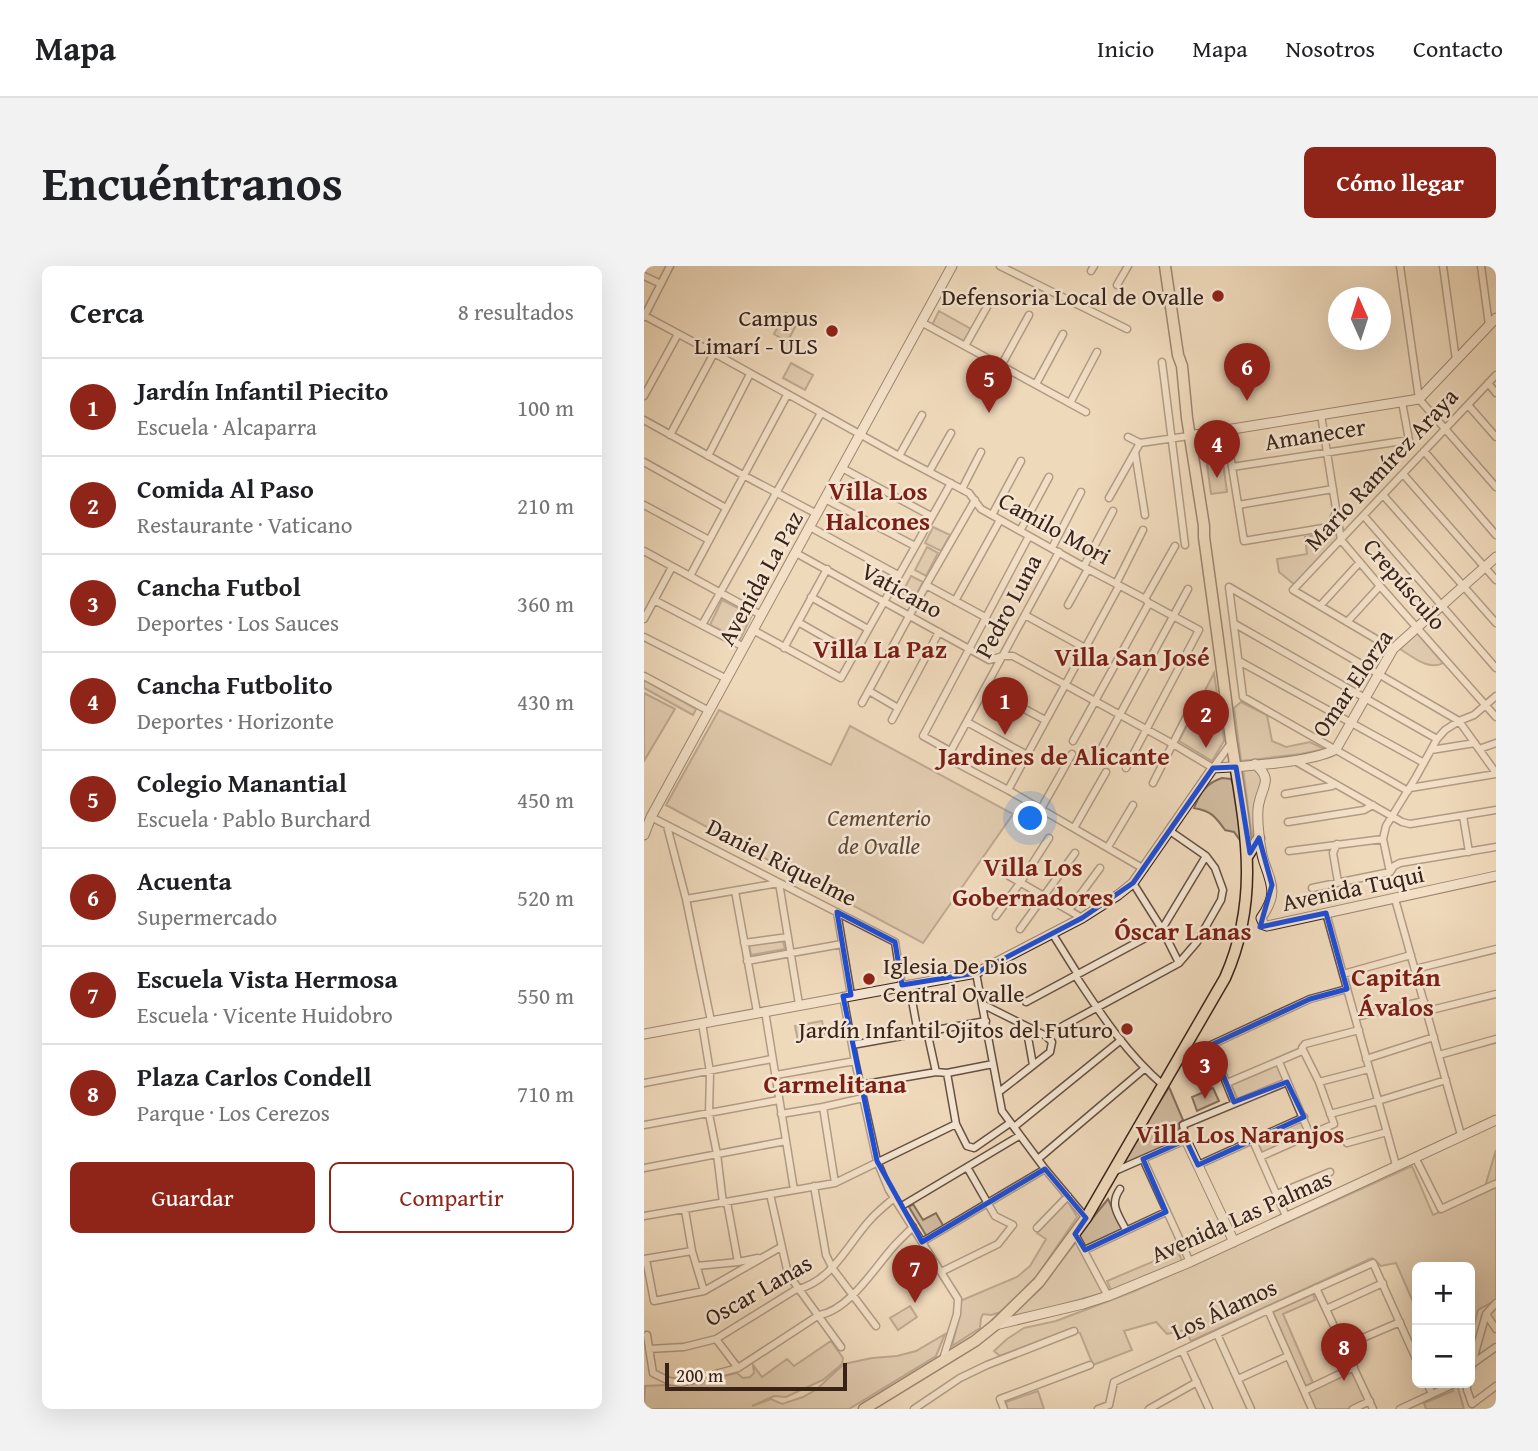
<!DOCTYPE html>
<html lang="es">
<head>
<meta charset="utf-8">
<style>
	body { margin:0; font-family:"Gentium Book Plus",serif; background:#f2f2f2; color:#202124 }
	.controls { position:absolute; right:21px; bottom:21px; display:grid; overflow:hidden; border-radius:10px; box-shadow:0 7px 28px #0002 }
	.controls button { width:63px; height:63px; display:grid; place-items:center; padding:0; border:0; border-bottom:2px solid #e0e0e0; background:#fff; color:#202124; font:35px sans-serif }
	.compass { position:absolute; left:684px; top:21px; width:63px; height:63px; border-radius:50%; background:#fff; box-shadow:0 7px 28px #0002; rotate:357deg }
	.scale { position:absolute; left:21px; bottom:18px; width:182px; box-sizing:border-box; padding-left:7px; border:4px solid #392319; border-top:0; font-size:19px; line-height:24px; white-space:nowrap; color:#392319; -webkit-text-stroke:5px #f5e6d3; paint-order:stroke }
	.you { position:absolute; left:387px; top:553px; width:24px; height:24px; margin:-18px; border:5px solid #fff; border-radius:50%; background:#1a73e8; box-shadow:0 0 0 10px #1a73e833 }
	.badge { display:grid; place-items:center; width:46px; height:46px; border-radius:50%; background:#8f2418; color:#fff; font-size:23px; font-weight:700 }
	.pin { position:absolute; translate:-50% -58px; filter:drop-shadow(0 2px 4px #0008) }
	.pin::after { content:''; position:absolute; top:37px; width:24px; height:21px; background:inherit; clip-path:polygon(0 0,100% 0,50% 100%) }
	.list { margin:0; padding:0; list-style:none }
	h2 { display:flex; justify-content:space-between; align-items:center; height:91px; margin:0; padding:0 28px; font-size:30px }
	h2 small { font-size:23px; font-weight:400; color:#757577 }
	.list li { display:grid; grid-template-columns:46px 1fr auto; gap:21px; align-items:center; box-sizing:border-box; height:98px; padding:0 28px; border-top:2px solid #e0e0e0 }
	.list b { display:block; font-size:26px; white-space:nowrap }
	.list p { margin:0; font-size:23px; white-space:nowrap; color:#757577 }
	.list em { font-size:23px; font-style:normal; color:#757577 }
	.actions { display:flex; gap:14px; padding:21px 28px }
	.actions a { flex:1; padding:16px 0; border:2px solid #8f2418; border-radius:10px; text-align:center; font-size:24px; color:#8f2418 }
	.actions .main { background:#8f2418; color:#fff }
	.map { position:relative; flex:none; width:852px; height:1143px; overflow:hidden; border-radius:10px }
	header { display:flex; align-items:center; gap:42px; box-sizing:border-box; height:98px; padding:0 35px; background:#fff; border-bottom:2px solid #e0e0e0 }
	header strong { font-size:33px }
	nav { display:flex; gap:38px; margin-inline-start:auto; font-size:24px }
	.intro { display:flex; align-items:center; justify-content:space-between; box-sizing:border-box; height:168px; padding:0 42px }
	h1 { margin:0; font-size:49px }
	.button { padding:18px 32px; border-radius:10px; background:#8f2418; color:#fff; font-size:24px; font-weight:700 }
	main { display:flex; gap:42px; padding:0 42px }
	aside { flex:1; background:#fff; border-radius:10px; box-shadow:0 7px 28px #0002 }
	.map>svg:first-child { display:block }
	.green { fill:#d0ba9f; stroke:#846e5c; stroke-width:2 }
	.lines { fill:none; stroke-linecap:round; stroke-linejoin:round }
	.street-casing { stroke:#665042; stroke-width:9 }
	.secondary-casing { stroke:#392319; stroke-width:11 }
	.primary-casing { stroke:#392319; stroke-width:13 }
	.street { stroke:#f5e6d3; stroke-width:6 }
	.secondary { stroke:#f5e6d3; stroke-width:9 }
	.primary { stroke:#efd9bb; stroke-width:10 }
	.marked { fill:none; stroke:#1d4ed8; stroke-width:5; stroke-linejoin:round }
	.poi-dot { fill:#8f2418; stroke:#f5e6d3; stroke-width:2.5 }
	.labels { text-anchor:middle; dominant-baseline:central; stroke-width:5; stroke-linejoin:round; paint-order:stroke }
	.poi-label { font-size:24px; fill:#392319; stroke:#f5e6d3; text-anchor:end }
	.street-label { font-size:24px; fill:#392319; stroke:#f5e6d3 }
	.park-label { font-size:24px; font-style:italic; fill:#5f493a; stroke:#f5e6d3 }
	.neighbourhood-label { font-size:26px; font-weight:bold; fill:#7a1f14; stroke:#f5e6d3 }
</style>
</head>
<body>
<header>
<strong>Mapa</strong>
<nav><a>Inicio</a><a>Mapa</a><a>Nosotros</a><a>Contacto</a></nav>
</header>
<div class="intro"><h1>Encuéntranos</h1><a class="button">Cómo llegar</a></div>
<main>
<aside>
<h2>Cerca<small>8 resultados</small></h2>
<ul class="list">
<li><span class="badge">1</span><div><b>Jardín Infantil Piecito</b><p>Escuela · Alcaparra</p></div><em>100 m</em></li>
<li><span class="badge">2</span><div><b>Comida Al Paso</b><p>Restaurante · Vaticano</p></div><em>210 m</em></li>
<li><span class="badge">3</span><div><b>Cancha Futbol</b><p>Deportes · Los Sauces</p></div><em>360 m</em></li>
<li><span class="badge">4</span><div><b>Cancha Futbolito</b><p>Deportes · Horizonte</p></div><em>430 m</em></li>
<li><span class="badge">5</span><div><b>Colegio Manantial</b><p>Escuela · Pablo Burchard</p></div><em>450 m</em></li>
<li><span class="badge">6</span><div><b>Acuenta</b><p>Supermercado</p></div><em>520 m</em></li>
<li><span class="badge">7</span><div><b>Escuela Vista Hermosa</b><p>Escuela · Vicente Huidobro</p></div><em>550 m</em></li>
<li><span class="badge">8</span><div><b>Plaza Carlos Condell</b><p>Parque · Los Cerezos</p></div><em>710 m</em></li>
</ul>
<div class="actions"><a class="main">Guardar</a><a>Compartir</a></div>
</aside>
<div class="map">
<svg width="852" height="1143" viewBox="0 0 852 1143">
	<rect width="100%" height="100%" fill="#efd9bb"/>
	<filter id="stains"><feTurbulence type="fractalNoise" baseFrequency=".00286" numOctaves="4"/><feColorMatrix values="0 0 0 0 .2 0 0 0 0 .09 0 0 0 0 .02 0 0 0 .5 -.17"/></filter>
	<radialGradient id="worn" r=".72"><stop offset=".6" stop-color="#630" stop-opacity="0"/><stop offset="1" stop-color="#630" stop-opacity=".3"/></radialGradient>
	<path class="green" d="M295,45L327,63L321,76L288,59Z
		M142,47L155,54L143,76L130,68Z
		M147,97L169,109L161,124L139,112Z
		M579,196L583,226L567,228L563,198Z
		M692,256L694,276L651,319L635,306L633,293L663,288L661,271L683,267Z
		M289,261L306,269L297,285L281,277Z
		M283,281L294,287L282,310L271,304Z
		M267,310L279,316L267,339L255,333Z
		M78,334L108,349L96,374L66,359Z
		M773,367L799,397C785,405 769,391 756,383Z
		M570,407L580,475L568,495L535,475Z
		M0,414L52,443L49,449L0,422Z
		M0,427L31,443L0,495Z
		M597,436L623,449L628,475L642,481L666,476L680,483L657,488L597,495L590,442Z
		M75,444L187,499L206,460L369,548L279,677L22,539Z
		M610,502L617,508L619,517L610,546L609,579L599,503Z
		M578,512L587,513L593,530L598,577L590,566L581,564C571,550 567,545 550,542C556,527 562,517 578,512Z
		M139,675L141,683L107,689L105,679Z
		M178,755L181,769L154,775L151,760Z
		M634,799L642,815L594,834L587,818Z
		M525,821L539,854L533,859L536,870L535,874L475,901Z
		M569,822L575,835L553,845L548,831Z
		M658,854L664,868L619,889L613,875Z
		M852,884V1034L834,1044L826,1075V1001H773V1045L752,997L737,1000L728,992L547,1075L541,1064L523,1068L512,1056L480,1065L488,1084L449,1099L436,1067L425,1064L356,1090L350,1085L363,1073L380,1062L412,1055L491,1025L768,900L789,949L839,927Z
		M464,933L478,963L441,980L435,969Z
		M423,934L433,951L387,1019L357,1046L347,1049L339,1048L337,1052L336,1062L308,1080L316,1048V1035L373,1011L386,1000L402,973L393,967Z
		M269,938L279,954L292,947L300,961L283,971L265,941Z
		M432,976L459,1027L362,1054L398,1019Z
		M534,985L538,995L467,1024L463,1015Z
		M669,1028L671,1034L639,1048L669,1117L661,1120L629,1046Z
		M266,1040L273,1051L254,1064L246,1052Z
		M301,1068L292,1090L205,1143H0L1,1120L44,1118L93,1107L99,1112L106,1111L110,1107L109,1099L118,1111L143,1093L150,1100L187,1075L199,1092L198,1098L179,1114L142,1131L130,1130L108,1140L127,1133L138,1138L159,1131L173,1123L200,1098L228,1092L253,1090L272,1085Z
		M709,1103L724,1134L704,1143H669L662,1126Z
		M806,1117H815L814,1122L820,1143H782L780,1137L809,1125Z
		M394,1125L400,1143H363L362,1136Z"/>
	<g class="lines">
		<defs>
			<path id="street" d="M356,0L483,63
				M756,0L775,133L852,221
				M799,0L812,94
				M837,0L845,59
				M447,5L450,0
				M0,10L17,18
				M473,19L484,0
				M1,50L70,87L255,190L325,227L337,243L444,303L501,333L505,337L555,364L482,502
				M0,51L26,0
				M277,56L442,146
				M321,80L349,30
				M518,96L541,279
				M357,100L385,49
				M844,117L852,127
				M392,118L419,68
				M0,130L34,68
				M426,137L453,86
				M824,139L852,171
				M677,149L697,274L736,320L852,451
				M0,154L99,209L173,248
				M582,164L600,275L685,261L692,247
				M26,169L70,87
				M484,171L496,177L545,170
				M780,185L852,269
				M491,186L501,249
				M64,190L106,108
				M255,190L278,149
				M0,196L82,242
				M588,201L765,174L758,136
				M198,202L287,250
				M285,206L307,167
				M759,208L852,314
				M318,223L337,186
				M739,229L852,357
				M465,232L496,177
				M181,233L271,280
				M0,239L65,274
				M594,239L689,223
				M348,249L377,195
				M720,250L852,402
				M166,261L254,309
				M376,265L405,211
				M408,282L437,226
				M0,285L117,349
				M415,286L303,492L364,524L500,603
				M152,287L345,394L359,390H369L529,478L569,502L587,477
				M440,300L469,245
				M46,310L143,129
				M472,318L499,264
				M282,319L341,351
				M585,321L815,455L852,507
				M585,321L599,431L764,525
				M167,331L224,363
				M501,333L531,280
				M10,334L100,381
				M311,335L356,254
				M424,339L444,303
				M676,340L716,296
				M381,349L441,382
				M0,353L28,301
				M154,356L210,388
				M703,356L736,320
				M591,358L793,473
				M58,359L177,147
				M109,364L197,412L307,217
				M0,371L83,413
				M140,382L183,303
				M749,383L649,324L852,109
				M595,395L780,497
				M0,410L65,445
				M342,422L401,454
				M225,425L254,442
				M218,437L282,319L331,234
				M248,454L295,366
				M323,456L383,489
				M429,475L505,337
				M835,483L852,477
				M787,484L831,477
				M306,485L279,470L385,270
				M455,487L544,323
				M651,495L758,556L766,558L852,544
				M509,517L550,436
				M766,522L852,508
				M364,524L475,320
				M641,528L688,520L691,518
				M397,543L428,488
				M819,550L825,586
				M7,551L251,676L258,720
				M644,556L720,544L729,539
				M23,560L42,633L67,755
				M430,562L462,506
				M693,578L689,587L694,616
				M464,581L489,539
				M645,585L739,573
				M746,606L739,573L742,560L772,511L793,473L801,464L815,455L830,449L852,430
				M365,610L438,652
				M489,617L518,663L535,697
				M668,622L746,606L750,600L756,597L852,581
				M91,625L113,746
				M42,633L135,617L155,738
				M751,633L817,869
				M425,644L456,602
				M193,646L207,729
				M682,647L752,899
				M352,650L376,617L405,572
				M376,663L431,587
				M408,667L433,707V712C458,750 484,789 519,819
				M100,677L144,671
				M103,695L198,678
				M771,703L852,683
				M332,707L358,845L401,903L442,952
				M699,708L767,689
				M265,718L274,767
				M199,730L211,795L233,895L245,924L314,1033L313,1048L299,1093
				M382,736L518,663L562,590
				M338,738L402,770L408,776L406,786L355,826
				M121,745L150,924
				M783,745L852,728
				M711,751L780,735
				M58,757L66,806L65,848L73,888L79,937
				M382,760L389,799
				M419,760L535,697L553,676L577,634L579,624L571,602L562,590L526,565
				M283,765L292,806
				M208,779L342,755
				M795,789L852,773
				M722,793L790,771
				M635,796L666,869
				M303,807L312,858L323,880L330,882L366,857
				M132,809L211,795
				M675,816L725,803
				M0,817L128,793
				M583,817L658,785
				M216,819L292,806L303,807L349,798
				M590,836L567,779L666,733L703,723
				M179,841L191,917
				M137,848L179,841L219,832
				M686,848L734,835L802,814
				M0,859L135,834
				M370,861L477,774
				M609,875L642,950
				M703,877L743,866
				M616,891L690,858L675,816L658,782L661,778L715,764
				M771,891L797,943L851,918
				M394,893L500,803
				M499,893L546,996
				M554,899L660,851
				M0,902L142,875
				M469,906L542,874L539,859L643,816
				M170,920L182,989L189,1003L232,1060
				M476,923C465,939 474,948 482,964
				M126,928L144,1008L197,1081
				M633,928L686,906
				M83,936L94,996
				M256,941L375,870
				M41,944L48,985L60,1025
				M0,950L191,917L312,858
				M393,962L424,930
				M431,968L464,1030
				M278,976L401,903
				M441,984L522,946
				M0,993L48,985
				M2,993L10,1035L60,1025L137,981
				M53,1000L94,996L114,992
				M297,1006L354,978L369,959L351,950L323,901
				M672,1022L729,1143
				M682,1043L739,1017
				M624,1044L668,1143
				M842,1048L852,1063
				M573,1068L607,1143
				M3,1069L9,1107L25,1115L37,1117L94,1102L175,1049C203,1045 228,1006 245,986C252,977 261,969 269,961
				M72,1073L94,1102
				M700,1080L756,1056
				M5,1083L40,1081L72,1073L151,1024C188,1016 203,979 226,954C233,946 242,939 250,932
				M538,1084L565,1143
				M828,1098L852,1081
				M826,1105L842,1048L852,1037
				M594,1113L644,1090
				M783,1117L788,1128
				M823,1117V1124L828,1138L852,1120
				M660,1125L710,1101
				M465,1139L470,1116L624,1044L729,997L773,1095
				M270,1143L316,1112L343,1099L430,1065
				M360,1143L356,1133L446,1099
				M454,1143L465,1139
				M505,1143L553,1116
				M709,1143L726,1135
				M756,1143L810,1118"/>
			<path id="secondary" d="M545,170L775,133L852,52
				M611,498C629,514 619,518 615,537C613,544 614,551 614,558C615,571 616,584 620,596C629,621 633,629 617,652L620,659L623,660L852,610
				M0,569L7,551L308,0
				M0,768L332,707L438,652L474,629L489,617L569,502C596,501 671,496 692,483L749,383L852,291
				M542,874L590,976
				M351,1059L439,1038L464,1030L546,996L852,854"/>
			<path id="primary" d="M603,591L615,572
				M220,1143L331,1075L351,1059L395,1016L442,952L581,712C619,626 599,554 586,466C578,401 569,336 560,271V260L543,152L538,100L534,89L521,0"/>
		</defs>
		<use href="#street" class="street-casing"/>
		<use href="#secondary" class="secondary-casing"/>
		<use href="#primary" class="primary-casing"/>
		<use href="#street" class="street"/>
		<use href="#secondary" class="secondary"/>
		<use href="#primary" class="primary"/>
	</g>
	<path d="M0 0H852V1143H0ZM592,501L606,587L615,572L628,619L616,661L682,647L703,723L666,733L567,779L590,836L643,816L660,851L554,899L542,874L499,893L522,946L441,984L431,968L442,952L401,903L278,976L233,895L199,730L207,729L193,646L251,676L258,719L332,707L438,652L489,617L569,502Z" fill="#efd9bb" fill-opacity=".55" fill-rule="evenodd"/>
	<path class="marked" d="M592,501L606,587L615,572L628,619L616,661L682,647L703,723L666,733L567,779L590,836L643,816L660,851L554,899L542,874L499,893L522,946L441,984L431,968L442,952L401,903L278,976L233,895L199,730L207,729L193,646L251,676L258,719L332,707L438,652L489,617L569,502Z"/>
	<g class="poi-dot">
		<circle cx="574" cy="30" r="7"/>
		<circle cx="188" cy="65" r="7"/>
		<circle cx="225" cy="713" r="7"/>
		<circle cx="483" cy="763" r="7"/>
	</g>
	<g class="labels">
		<g class="poi-label">
			<text x="560" y="30">Defensoria Local de Ovalle</text>
			<text x="174" y="51">Campus<tspan x="174" dy="28">Limarí - ULS</tspan></text>
			<text x="239" y="699" text-anchor="start">Iglesia De Dios<tspan x="239" dy="28">Central Ovalle</tspan></text>
			<text x="469" y="763">Jardín Infantil Ojitos del Futuro</text>
		</g>
		<g class="street-label">
			<text transform="translate(671 168) rotate(-9)">Amanecer</text>
			<text transform="translate(737 203) rotate(-47)">Mario Ramírez Araya</text>
			<text transform="translate(411 262) rotate(29)">Camilo Mori</text>
			<text transform="translate(116 312) rotate(-61)">Avenida La Paz</text>
			<text transform="translate(761 318) rotate(49)">Crepúsculo</text>
			<text transform="translate(258 324) rotate(29)">Vaticano</text>
			<text transform="translate(364 340) rotate(-62)">Pedro Luna</text>
			<text transform="translate(708 417) rotate(-56)">Omar Elorza</text>
			<text transform="translate(138 596) rotate(27)">Daniel Riquelme</text>
			<text transform="translate(709 622) rotate(-12)">Avenida Tuqui</text>
			<text transform="translate(597 950) rotate(-24)">Avenida Las Palmas</text>
			<text transform="translate(114 1024) rotate(-30)">Oscar Lanas</text>
			<text transform="translate(580 1043) rotate(-25)">Los Álamos</text>
		</g>
		<g class="park-label">
			<text x="235" y="551">Cementerio<tspan x="235" dy="28">de Ovalle</tspan></text>
		</g>
		<g class="neighbourhood-label">
			<text x="234" y="224">Villa Los<tspan x="234" dy="30">Halcones</tspan></text>
			<text x="236" y="382">Villa La Paz</text>
			<text x="488" y="390">Villa San José</text>
			<text x="410" y="489">Jardines de Alicante</text>
			<text x="389" y="600">Villa Los<tspan x="389" dy="30">Gobernadores</tspan></text>
			<text x="539" y="664">Óscar Lanas</text>
			<text x="752" y="710">Capitán<tspan x="752" dy="30">Ávalos</tspan></text>
			<text x="191" y="817">Carmelitana</text>
			<text x="596" y="867">Villa Los Naranjos</text>
		</g>
	</g>
	<rect width="100%" height="100%" filter="url(#stains)"/>
	<rect width="100%" height="100%" fill="url(#worn)"/>
</svg>
<div class="controls">
<button>+</button>
<button>−</button>
</div>
<svg class="compass" viewBox="-18 -18 36 36"><path d="M0-13l5 13h-10z" fill="#e53935"/><path d="M0 13l5-13h-10z" fill="#757577"/></svg>
<div class="scale">200 m</div>
<div class="you"></div>
<div class="pin badge" style="left:361px;top:469px">1</div>
<div class="pin badge" style="left:562px;top:482px">2</div>
<div class="pin badge" style="left:561px;top:833px">3</div>
<div class="pin badge" style="left:573px;top:212px">4</div>
<div class="pin badge" style="left:345px;top:147px">5</div>
<div class="pin badge" style="left:603px;top:135px">6</div>
<div class="pin badge" style="left:271px;top:1037px">7</div>
<div class="pin badge" style="left:700px;top:1115px">8</div>
</div>
</main>
</body>
</html>
